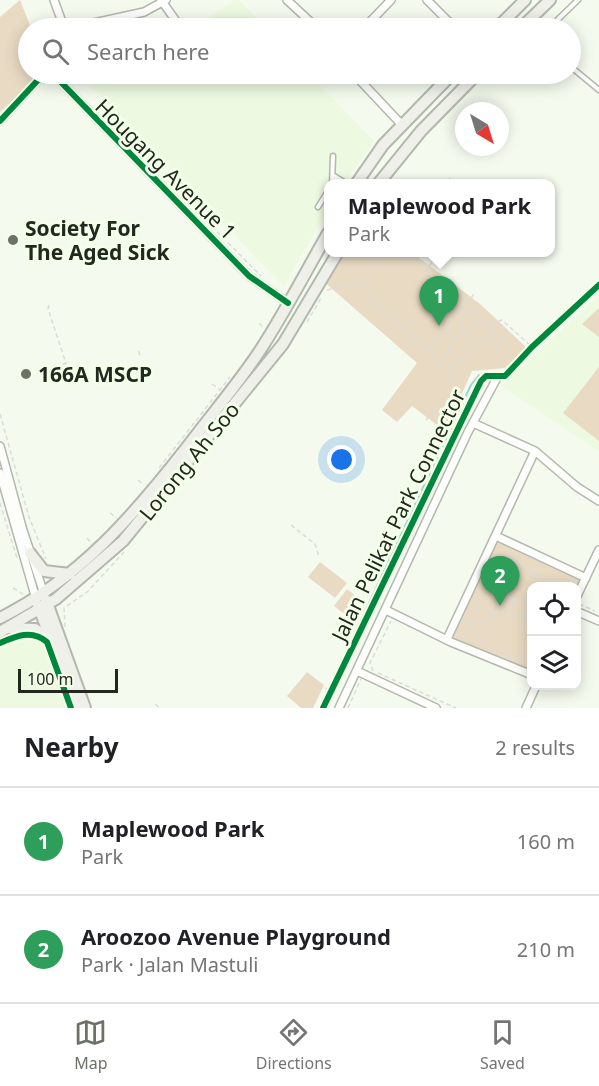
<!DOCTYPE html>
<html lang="en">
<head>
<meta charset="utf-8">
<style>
	body { margin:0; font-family:"Noto Sans",sans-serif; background:#f2f2f2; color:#202124 }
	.controls { position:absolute; right:18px; bottom:18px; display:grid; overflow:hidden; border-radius:12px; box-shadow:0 3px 15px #0003 }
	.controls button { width:54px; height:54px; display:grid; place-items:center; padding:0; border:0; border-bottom:2px solid #e0e0e0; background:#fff; color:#202124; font:30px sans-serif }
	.compass { position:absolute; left:455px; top:102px; width:54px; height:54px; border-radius:50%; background:#fff; box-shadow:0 3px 15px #0003; rotate:142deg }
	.scale { position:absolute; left:18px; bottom:15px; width:100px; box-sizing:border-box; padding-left:6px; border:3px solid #23281e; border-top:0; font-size:16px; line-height:21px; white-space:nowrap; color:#23281e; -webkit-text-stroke:4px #f4ffe9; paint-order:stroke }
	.you { position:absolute; left:342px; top:460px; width:21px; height:21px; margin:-15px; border:4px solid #fff; border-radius:50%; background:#1a73e8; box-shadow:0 0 0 9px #1a73e833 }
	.badge { display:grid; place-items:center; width:39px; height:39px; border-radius:50%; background:#6c7267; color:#fff; font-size:20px; font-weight:700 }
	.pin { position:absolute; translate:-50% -50px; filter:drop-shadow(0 2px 3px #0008) }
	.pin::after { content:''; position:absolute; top:32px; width:21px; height:18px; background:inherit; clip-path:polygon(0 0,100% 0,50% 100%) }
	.popup { position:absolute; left:324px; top:179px; width:231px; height:78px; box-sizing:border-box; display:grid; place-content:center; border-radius:12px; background:#fff; filter:drop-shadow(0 2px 4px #0005); font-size:20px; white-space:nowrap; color:#757577 }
	.popup b { font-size:22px; color:#202124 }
	.popup::after { content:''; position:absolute; left:50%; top:100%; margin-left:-12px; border:12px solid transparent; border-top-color:#fff }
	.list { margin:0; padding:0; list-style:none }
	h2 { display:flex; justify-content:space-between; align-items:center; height:78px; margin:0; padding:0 24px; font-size:26px }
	h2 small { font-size:20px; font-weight:400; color:#757577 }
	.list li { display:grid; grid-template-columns:39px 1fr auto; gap:18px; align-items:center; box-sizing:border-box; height:108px; padding:0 24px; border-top:2px solid #e0e0e0 }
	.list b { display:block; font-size:22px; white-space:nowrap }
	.list p { margin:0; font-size:20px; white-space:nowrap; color:#757577 }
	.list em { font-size:20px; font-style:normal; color:#757577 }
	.icon { flex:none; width:33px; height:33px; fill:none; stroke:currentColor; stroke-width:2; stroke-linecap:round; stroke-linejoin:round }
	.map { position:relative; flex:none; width:599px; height:708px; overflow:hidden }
	.search { position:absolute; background:#fff; box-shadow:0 3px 15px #0003; left:18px; right:18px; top:18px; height:66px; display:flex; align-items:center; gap:15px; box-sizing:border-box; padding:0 21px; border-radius:33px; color:#757577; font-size:22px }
	.sheet { height:294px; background:#fff }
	nav { display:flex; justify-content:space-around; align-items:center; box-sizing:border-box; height:84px; border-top:2px solid #e0e0e0; background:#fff; font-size:16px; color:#757577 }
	nav a { display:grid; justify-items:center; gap:3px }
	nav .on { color:#6c7267 }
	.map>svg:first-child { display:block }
	.built { fill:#edf9e1 }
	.green { fill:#e9dac3 }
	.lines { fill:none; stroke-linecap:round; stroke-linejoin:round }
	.stream { stroke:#9dd4ce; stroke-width:2 }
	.service-casing { stroke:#b3b8ae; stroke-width:7 }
	.minor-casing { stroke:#b3b8ae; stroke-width:10 }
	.secondary-casing { stroke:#b3b8ae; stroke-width:14 }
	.path { stroke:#dadcd9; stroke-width:1.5; stroke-dasharray:4.5 3; stroke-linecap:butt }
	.service { stroke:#fdfefc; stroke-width:4 }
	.minor { stroke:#fdfefc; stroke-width:7 }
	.secondary { stroke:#eff0ea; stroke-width:10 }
	.cycleway-casing { stroke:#f4ffe9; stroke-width:10 }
	.cycleway { stroke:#00873e; stroke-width:6 }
	.poi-dot { fill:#6c7267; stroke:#f4ffe9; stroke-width:2 }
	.labels { text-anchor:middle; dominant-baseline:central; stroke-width:6; stroke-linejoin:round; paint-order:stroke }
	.street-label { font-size:21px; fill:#23281e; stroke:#f4ffe9 }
	.poi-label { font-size:21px; font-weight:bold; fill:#23281e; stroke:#f4ffe9; text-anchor:start }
</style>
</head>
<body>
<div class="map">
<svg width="599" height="708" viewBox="0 0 599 708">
	<rect width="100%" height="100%" fill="#f4faee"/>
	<path class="built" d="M235,0H239L266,28H193Z
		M80,74H309L374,141L344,183L328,184V209L284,287Z
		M599,295V451L501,386Z
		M43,635L68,708H0V649Z"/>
	<path class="green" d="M20,0L31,28H28V74H40L0,112V17Z
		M339,253H413L480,304L527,348L505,368L472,371L445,431L412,406L397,422L382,410L417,363L323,281Z
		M599,308V337L582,324Z
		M599,367V441L563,413Z
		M497,541L582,580L577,590L576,586H532L531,673L453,637Z
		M320,562L347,583L335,598L308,577Z
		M347,589L360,599L347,616L334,606Z
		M307,672L324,685L313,708H301L287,696Z"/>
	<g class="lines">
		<path class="stream" d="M320,708L471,385L479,375"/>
		<defs>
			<path id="service" d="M549,28L578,0
				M570,66L599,90
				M334,176L347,184
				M332,184L333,156
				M318,207L328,191"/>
			<path id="minor" d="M54,0L62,22L71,28L144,12L166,0
				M161,0L181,28
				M287,0L317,28
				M427,0L455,28
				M364,28L391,0
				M354,74L402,125
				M0,121L38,80L54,75L249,276L288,303
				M473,423L535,451L577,487L599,501
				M0,446L22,527L44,594
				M0,473L36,599
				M496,536L586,578
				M576,598L599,550
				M386,610L451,642L532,675
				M576,611L599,621
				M447,639L535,451
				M357,671L436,708
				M339,708L468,432L498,376
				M526,708L536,686"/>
			<path id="secondary" d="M497,28L525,0
				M521,28L550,0
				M356,184L383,145L452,74
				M378,184L421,131L477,74
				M30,553L44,571L70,574
				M46,600L85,708
				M38,605L76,708
				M0,618C80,578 133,516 187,447C211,415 237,385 259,352C284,314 305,273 328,233
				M10,628L35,629L50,640
				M0,632L56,599L123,541L283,344L338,252"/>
		</defs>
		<use href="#service" class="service-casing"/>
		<use href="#minor" class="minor-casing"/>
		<use href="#secondary" class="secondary-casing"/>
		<path class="path" d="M449,178L453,182
			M170,184L261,276
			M385,252C371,260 364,281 368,296L428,350L442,366L453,368L470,348L489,336L491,328C483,311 461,313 448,301C432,286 424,262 403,252
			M419,264L425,255
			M425,272L433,261
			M327,290L366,281
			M49,305L48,309L66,363L56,367
			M307,322L321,298
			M259,323L264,328
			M491,324L502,320L532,347
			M445,329L454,338
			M490 341a7 7 0 1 1 14 0a7 7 0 1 1-14 0Z
			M427,349L475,293
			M139,351L140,357
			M440,364L455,339L483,319
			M449,370L452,387L450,410
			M212,384L219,389
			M452,388L457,402L468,409
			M432,410L446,412L458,405
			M0,414L29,517L46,559
			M426,420L434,411
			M433,461L441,465
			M159,468L230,377
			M138,480L144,485
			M0,503L17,558
			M110,513L117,518
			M291,525L315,544L319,557
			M87,538L92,544
			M493,577L504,582L506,594L513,602
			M564,585L567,581L575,580
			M532,586L540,563
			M13,588L25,595
			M523,600L531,587
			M483,602L497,630
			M579,604L595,611
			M365,608L375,613
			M491,617L516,560
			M523,617L528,605L522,600L513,602L509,614L513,617H523L532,624
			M462,623L474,624L507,612
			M65,627L64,608L87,592L124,552
			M456,635L476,644
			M524,648L532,662
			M532,654C527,657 524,660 519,659C507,658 476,639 471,629C471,616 498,560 509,555L534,575L554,580L563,586
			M341,669L347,672
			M373,671L370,663L391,621
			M378,673L456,708
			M325,688L331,691
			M155,704L160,708
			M348,708L361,679"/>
		<use href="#service" class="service"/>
		<use href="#minor" class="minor"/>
		<use href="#secondary" class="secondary"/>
		<defs>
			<path id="cycleway" d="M0,121L38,80L54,75L249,276L288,303
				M0,643C16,636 32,629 47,642L71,708
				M323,708L481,381L486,376H505L532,347L599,285"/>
		</defs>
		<use href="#cycleway" class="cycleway-casing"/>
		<use href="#cycleway" class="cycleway"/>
	</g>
	<g class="poi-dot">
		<circle cx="13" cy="240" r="6"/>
		<circle cx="26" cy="374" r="6"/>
	</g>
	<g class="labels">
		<g class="street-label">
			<text transform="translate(166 169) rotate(45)">Hougang Avenue 1</text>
			<text transform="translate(189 461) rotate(-51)">Lorong Ah Soo</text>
			<text transform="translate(398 515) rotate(-64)">Jalan Pelikat Park Connector</text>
		</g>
		<g class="poi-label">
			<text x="25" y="228">Society For<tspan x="25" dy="24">The Aged Sick</tspan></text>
			<text x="38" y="374">166A MSCP</text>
		</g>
	</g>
</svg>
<div class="controls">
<button><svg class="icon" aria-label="locate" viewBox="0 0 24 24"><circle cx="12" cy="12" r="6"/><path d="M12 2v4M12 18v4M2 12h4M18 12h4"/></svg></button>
<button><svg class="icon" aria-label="layers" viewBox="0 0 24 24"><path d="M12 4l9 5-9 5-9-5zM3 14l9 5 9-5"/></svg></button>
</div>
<svg class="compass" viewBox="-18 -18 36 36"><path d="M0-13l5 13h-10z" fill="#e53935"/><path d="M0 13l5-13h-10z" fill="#757577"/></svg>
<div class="scale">100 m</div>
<div class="you"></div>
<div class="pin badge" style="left:439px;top:326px;background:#2e9e5b">1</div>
<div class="popup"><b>Maplewood Park</b>Park</div>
<div class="pin badge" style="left:500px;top:606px;background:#2e9e5b">2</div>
<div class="search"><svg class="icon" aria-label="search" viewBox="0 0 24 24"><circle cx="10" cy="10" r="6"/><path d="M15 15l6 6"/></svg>Search here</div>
</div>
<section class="sheet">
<h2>Nearby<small>2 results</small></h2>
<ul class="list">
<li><span class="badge" style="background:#2e9e5b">1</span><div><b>Maplewood Park</b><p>Park</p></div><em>160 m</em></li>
<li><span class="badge" style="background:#2e9e5b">2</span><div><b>Aroozoo Avenue Playground</b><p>Park · Jalan Mastuli</p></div><em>210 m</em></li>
</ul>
</section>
<nav>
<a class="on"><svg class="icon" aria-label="map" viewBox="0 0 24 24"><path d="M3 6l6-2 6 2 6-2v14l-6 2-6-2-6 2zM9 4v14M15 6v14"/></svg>Map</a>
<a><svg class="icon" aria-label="directions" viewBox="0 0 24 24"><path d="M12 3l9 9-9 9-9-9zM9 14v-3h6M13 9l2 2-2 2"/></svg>Directions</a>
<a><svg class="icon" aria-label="saved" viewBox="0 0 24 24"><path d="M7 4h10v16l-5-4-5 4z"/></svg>Saved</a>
</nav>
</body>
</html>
